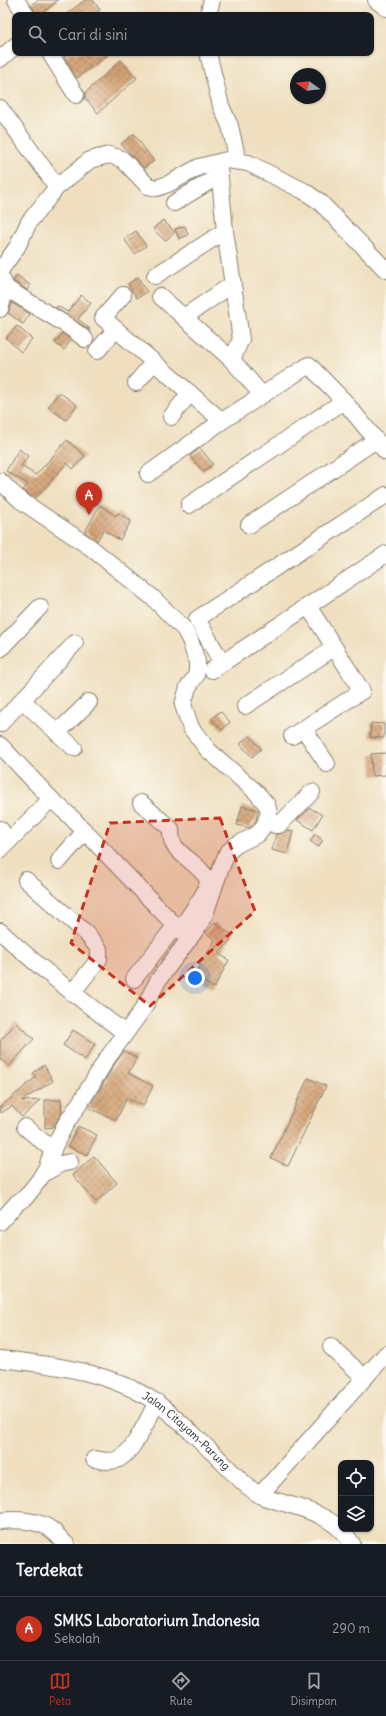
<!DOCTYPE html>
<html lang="id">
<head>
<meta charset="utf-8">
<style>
	body { margin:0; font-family:Delius,sans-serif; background:#20242c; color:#f1f3f6 }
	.controls { position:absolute; right:12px; bottom:12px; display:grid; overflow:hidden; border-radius:8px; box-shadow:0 1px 3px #0004 }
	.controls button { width:36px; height:36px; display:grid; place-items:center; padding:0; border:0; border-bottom:1px solid #363941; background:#171b24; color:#f1f3f6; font:20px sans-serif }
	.compass { position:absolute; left:290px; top:68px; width:36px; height:36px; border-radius:50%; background:#171b24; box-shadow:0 1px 3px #0004; rotate:285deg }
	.you { position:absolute; left:195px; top:978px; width:14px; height:14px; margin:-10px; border:3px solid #fff; border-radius:50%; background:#1a73e8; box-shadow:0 0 0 6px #1a73e833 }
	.badge { display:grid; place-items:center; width:26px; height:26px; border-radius:50%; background:#c8321e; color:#fff; font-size:13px; font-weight:700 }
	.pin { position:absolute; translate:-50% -33px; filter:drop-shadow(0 1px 2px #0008) }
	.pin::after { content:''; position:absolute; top:21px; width:14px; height:12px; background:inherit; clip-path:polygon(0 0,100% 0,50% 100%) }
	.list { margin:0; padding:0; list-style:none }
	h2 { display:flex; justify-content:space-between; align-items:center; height:52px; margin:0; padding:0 16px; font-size:17px }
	h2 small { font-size:13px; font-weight:400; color:#9ea1a6 }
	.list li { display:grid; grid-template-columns:26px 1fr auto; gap:12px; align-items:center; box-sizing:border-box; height:64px; padding:0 16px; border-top:1px solid #363941 }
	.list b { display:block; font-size:15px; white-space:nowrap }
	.list p { margin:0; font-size:13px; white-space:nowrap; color:#9ea1a6 }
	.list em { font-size:13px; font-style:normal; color:#9ea1a6 }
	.icon { flex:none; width:22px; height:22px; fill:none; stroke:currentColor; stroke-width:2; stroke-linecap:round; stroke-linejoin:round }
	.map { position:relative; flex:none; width:386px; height:1544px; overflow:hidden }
	.search { position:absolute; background:#171b24; box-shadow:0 1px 3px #0004; left:12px; right:12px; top:12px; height:44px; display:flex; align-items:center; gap:10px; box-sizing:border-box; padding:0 14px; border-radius:8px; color:#9ea1a6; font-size:15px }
	.sheet { height:116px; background:#171b24 }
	nav { display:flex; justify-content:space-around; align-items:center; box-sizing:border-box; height:56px; border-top:1px solid #363941; background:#171b24; font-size:11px; color:#9ea1a6 }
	nav a { display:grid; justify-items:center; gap:2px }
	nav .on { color:#c8321e }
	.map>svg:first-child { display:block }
	.building { fill:url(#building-cross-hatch) }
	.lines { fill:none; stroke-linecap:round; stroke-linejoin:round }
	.minor-casing { stroke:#867e6e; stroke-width:18 }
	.minor { stroke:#fff; stroke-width:16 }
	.marked { fill:#c8321e; fill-opacity:0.2; stroke:#c8321e; stroke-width:3; stroke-dasharray:8 5; stroke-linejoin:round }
	.labels { text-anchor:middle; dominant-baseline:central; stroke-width:4; stroke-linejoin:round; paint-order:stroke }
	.street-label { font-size:11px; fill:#1c1c1c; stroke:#fbf7ec }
</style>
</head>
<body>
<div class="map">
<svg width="386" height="1544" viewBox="0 0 386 1544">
	<defs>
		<pattern id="building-cross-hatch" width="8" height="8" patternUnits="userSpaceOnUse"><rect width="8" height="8" fill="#d4a273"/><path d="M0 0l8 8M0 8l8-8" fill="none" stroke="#ab835e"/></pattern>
	</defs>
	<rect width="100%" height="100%" fill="#fbf7ec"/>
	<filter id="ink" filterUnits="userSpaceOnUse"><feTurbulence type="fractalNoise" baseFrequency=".025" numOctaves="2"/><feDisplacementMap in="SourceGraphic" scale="8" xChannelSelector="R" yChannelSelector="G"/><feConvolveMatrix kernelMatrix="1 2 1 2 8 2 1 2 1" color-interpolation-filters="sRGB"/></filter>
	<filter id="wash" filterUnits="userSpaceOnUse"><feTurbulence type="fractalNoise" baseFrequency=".012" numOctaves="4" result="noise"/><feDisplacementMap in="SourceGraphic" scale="16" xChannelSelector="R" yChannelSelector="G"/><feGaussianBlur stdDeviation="0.9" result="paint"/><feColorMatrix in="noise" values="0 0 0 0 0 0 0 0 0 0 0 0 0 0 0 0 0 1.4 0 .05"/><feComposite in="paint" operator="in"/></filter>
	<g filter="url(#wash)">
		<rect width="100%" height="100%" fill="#efdfbf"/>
		<g id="blocks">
			<path class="building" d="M38,0H58L40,15H37L31,5Z
				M85,0H93L100,10L93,15H65Z
				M70,53H110L77,78L64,57Z
				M121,60L137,78L98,113L85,98V93Z
				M134,134L154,161L144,168L121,144Z
				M163,220L175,232L165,241L153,229Z
				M185,226L188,235L179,239L175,229Z
				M136,231L146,246L135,254L124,239Z
				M17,275L30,285L27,290L13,281Z
				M138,277L147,292L137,298L128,284Z
				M81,295L91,303L78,319L90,329L89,330L56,308L57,306L68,312Z
				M12,303L30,314L23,324L8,313Z
				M17,326L32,339L21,352L6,338Z
				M62,333L71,340L64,350L55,343Z
				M59,392L77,405L66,420L48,407Z
				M67,440L85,456L73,469L67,463L35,499L23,490L28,484L6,471L19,449L28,456L21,466L36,475Z
				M200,448L213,464L203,472L190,456Z
				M100,505L116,516L118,513L131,521L120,540L103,530L97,541L85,532Z
				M220,711L230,722L222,730L212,719Z
				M371,723L384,724V738L370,737Z
				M249,735L261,749L252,757L240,744Z
				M386,753V775L372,776L371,754Z
				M242,806L258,810L256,820L249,828L237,825Z
				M310,808L322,815L313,830L297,820Z
				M288,830L293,831L287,854L272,850L276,834H280Z
				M315,834L323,840L318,847L310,841Z
				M215,922L233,936L219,954L229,960L214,988L194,976L215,940L206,933Z
				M16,1023L34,1039L9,1066L0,1058V1041Z
				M73,1030L95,1044L85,1060L63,1045Z
				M124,1051L137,1058L128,1073L153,1086L143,1106L127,1098L116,1120L89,1108L114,1065Z
				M44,1065L53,1081L21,1101L41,1100L22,1117L12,1106L1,1113L0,1107L36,1077L33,1073Z
				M308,1078L326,1086L288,1166L271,1158Z
				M45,1100H61L62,1113L53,1127L45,1128Z
				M78,1126L97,1135L87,1155L68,1146Z
				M94,1156L117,1183L96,1202L73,1175Z"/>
		</g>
	</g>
	<g filter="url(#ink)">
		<use href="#blocks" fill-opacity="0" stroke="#867e6e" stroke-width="1"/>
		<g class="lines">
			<defs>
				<g id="minor">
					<path d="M16,0L26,15"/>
					<path d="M376,0L386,8"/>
					<path d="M208,15L212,0"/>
					<path d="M50,53L76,95"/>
					<path d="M208,53L221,106L230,126L238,161"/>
					<path d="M0,59L15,46"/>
					<path d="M0,108L57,187"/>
					<path d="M219,168L225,231L241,339L232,360L262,395"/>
					<path d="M174,203L220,175"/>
					<path d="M0,271L17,247L29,222L57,187L90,160L109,155L122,159L148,186L157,188L168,184L199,167L227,160L248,163L304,191L320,202L386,270"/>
					<path d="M155,276L225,231"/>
					<path d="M6,288L68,326L85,339"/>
					<path d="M123,295L103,318L222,421"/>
					<path d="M160,296L232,360"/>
					<path d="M0,309L6,288L2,279"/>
					<path d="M184,317L233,284"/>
					<path d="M97,351L116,329"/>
					<path d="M136,383L154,362"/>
					<path d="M171,417L190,393"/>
					<path d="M148,474L222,421L309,365L344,401L386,452"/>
					<path d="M0,481L20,500L90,547L153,598L184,629L190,640L197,662V670L196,676L188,687L183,705L191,728L208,750L256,792L267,805L269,813L265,824L258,834L236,845L227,853L220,870L205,914L198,927L159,979L143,1009L106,1060L83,1098L65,1125L54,1147L46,1169L39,1180L26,1197L17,1203L0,1222"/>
					<path d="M189,505L344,401"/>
					<path d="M249,525L376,440"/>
					<path d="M0,649L40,607"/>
					<path d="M222,663L197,619L386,495"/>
					<path d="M212,670L386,554"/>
					<path d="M22,700L74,748"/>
					<path d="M245,706L334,648"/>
					<path d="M0,724L75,643"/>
					<path d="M304,729L327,764"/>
					<path d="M57,733L89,702"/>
					<path d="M292,736L362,691L308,606"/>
					<path d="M0,745L51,799L70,816L189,940"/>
					<path d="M141,803L171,829C171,834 171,840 174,845C182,858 201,865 209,882L203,895L180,930"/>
					<path d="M267,818L275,825H279L312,792"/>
					<path d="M0,829L9,841L0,850"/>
					<path d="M9,841L51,799"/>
					<path d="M59,861L85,831"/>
					<path d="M26,880L86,933L99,949V959L72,993"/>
					<path d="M0,931C39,968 82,1000 125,1033"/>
					<path d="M134,979L175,926"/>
					<path d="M25,1127L53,1150"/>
					<path d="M43,1174L60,1164L70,1162"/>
					<path d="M331,1347L364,1377"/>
					<path id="s1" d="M0,1359C59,1365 128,1374 173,1416C186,1427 199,1439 211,1451C227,1466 240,1482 258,1494C266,1499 278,1501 287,1504C313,1511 338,1520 352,1544"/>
					<path d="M94,1459C102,1460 111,1463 119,1459C135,1450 148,1418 157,1402"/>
					<path d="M260,1495L386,1354"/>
					<path d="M0,1521C16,1519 39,1520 52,1530C57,1534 61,1540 66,1544"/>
				</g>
			</defs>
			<use href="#minor" class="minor-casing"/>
			<use href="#minor" class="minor"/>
		</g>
	</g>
	<path class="marked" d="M220,818L255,911L150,1006L71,943L110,823Z"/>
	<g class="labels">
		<g class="street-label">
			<text stroke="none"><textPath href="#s1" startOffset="205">Jalan Citayam-Parung</textPath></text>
		</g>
	</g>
</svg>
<div class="controls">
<button><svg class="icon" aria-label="locate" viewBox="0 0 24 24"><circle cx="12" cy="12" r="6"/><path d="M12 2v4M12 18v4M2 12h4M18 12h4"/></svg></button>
<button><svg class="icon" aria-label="layers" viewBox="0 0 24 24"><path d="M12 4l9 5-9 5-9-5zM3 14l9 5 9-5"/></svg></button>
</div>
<svg class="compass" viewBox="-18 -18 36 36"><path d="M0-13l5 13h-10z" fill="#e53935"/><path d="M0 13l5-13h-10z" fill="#9ea1a6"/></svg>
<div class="you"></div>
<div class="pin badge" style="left:89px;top:515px">A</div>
<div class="search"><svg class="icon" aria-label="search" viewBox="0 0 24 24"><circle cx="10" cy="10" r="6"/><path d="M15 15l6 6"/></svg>Cari di sini</div>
</div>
<section class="sheet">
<h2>Terdekat<small></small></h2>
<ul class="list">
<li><span class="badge">A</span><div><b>SMKS Laboratorium Indonesia</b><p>Sekolah</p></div><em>290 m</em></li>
</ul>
</section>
<nav>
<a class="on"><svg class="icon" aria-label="map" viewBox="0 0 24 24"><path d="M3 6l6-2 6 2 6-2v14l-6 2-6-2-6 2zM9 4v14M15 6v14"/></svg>Peta</a>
<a><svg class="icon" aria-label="directions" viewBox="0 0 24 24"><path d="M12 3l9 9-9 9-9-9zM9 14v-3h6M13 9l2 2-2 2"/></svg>Rute</a>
<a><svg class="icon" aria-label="saved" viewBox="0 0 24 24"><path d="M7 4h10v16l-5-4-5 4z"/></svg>Disimpan</a>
</nav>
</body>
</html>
